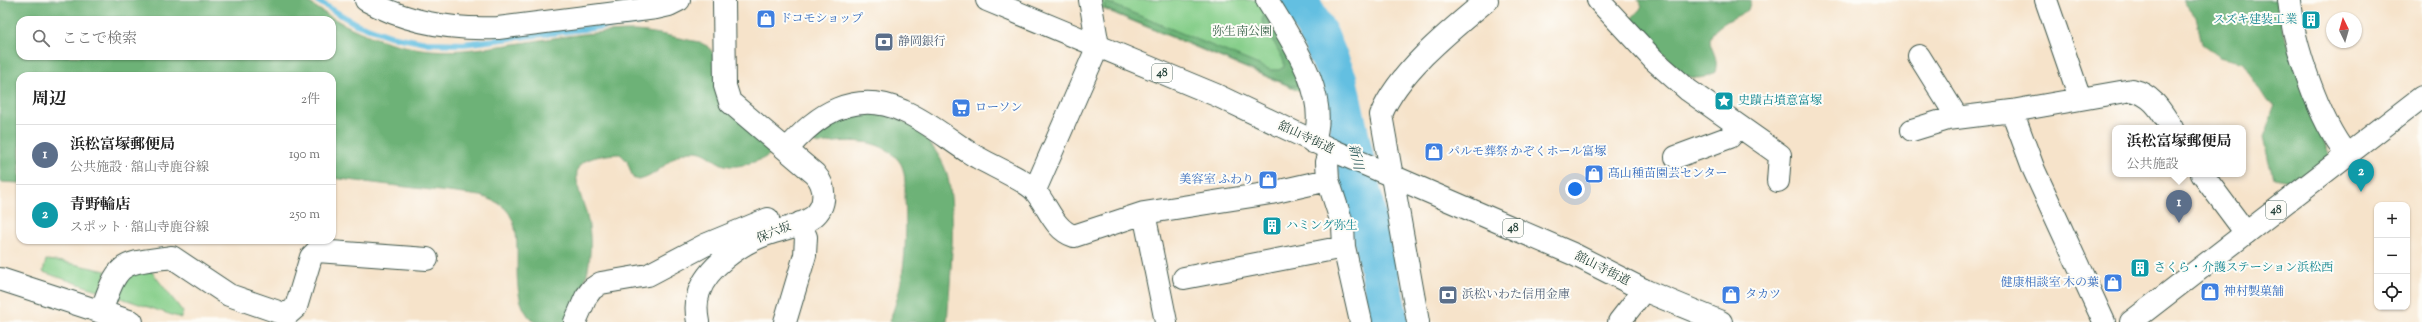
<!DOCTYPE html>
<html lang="ja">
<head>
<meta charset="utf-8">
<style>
	body { margin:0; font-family:"Sorts Mill Goudy","Noto Serif JP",serif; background:#f6f6f6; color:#222 }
	.controls { position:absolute; right:12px; bottom:12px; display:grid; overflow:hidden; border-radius:8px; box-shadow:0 1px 3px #0004 }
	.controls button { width:36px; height:36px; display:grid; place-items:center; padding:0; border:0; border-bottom:1px solid #e0e0e0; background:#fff; color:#222; font:20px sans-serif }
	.compass { position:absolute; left:2326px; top:12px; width:36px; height:36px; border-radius:50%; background:#fff; box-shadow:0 1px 3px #0004; rotate:355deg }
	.you { position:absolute; left:1575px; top:189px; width:14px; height:14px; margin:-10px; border:3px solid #fff; border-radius:50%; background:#1a73e8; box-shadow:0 0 0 6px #1a73e833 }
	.badge { display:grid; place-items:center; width:26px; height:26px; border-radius:50%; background:#1f6fb2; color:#fff; font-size:13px; font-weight:700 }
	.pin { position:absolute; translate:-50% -33px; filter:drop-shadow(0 1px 2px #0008) }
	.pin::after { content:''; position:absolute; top:21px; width:14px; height:12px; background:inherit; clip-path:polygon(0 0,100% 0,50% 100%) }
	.popup { position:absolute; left:2112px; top:125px; width:134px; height:52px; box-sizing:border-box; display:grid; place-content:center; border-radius:8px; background:#fff; filter:drop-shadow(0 1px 3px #0005); font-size:13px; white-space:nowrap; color:#767676 }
	.popup b { font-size:15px; color:#222 }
	.popup::after { content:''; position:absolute; left:50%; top:100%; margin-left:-8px; border:8px solid transparent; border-top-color:#fff }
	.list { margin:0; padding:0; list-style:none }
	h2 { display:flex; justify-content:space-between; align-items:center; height:52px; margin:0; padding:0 16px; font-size:17px }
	h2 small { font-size:13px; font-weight:400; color:#767676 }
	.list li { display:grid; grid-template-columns:26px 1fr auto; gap:12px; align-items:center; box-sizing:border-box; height:60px; padding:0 16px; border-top:1px solid #e0e0e0 }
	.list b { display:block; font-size:15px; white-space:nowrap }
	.list p { margin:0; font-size:13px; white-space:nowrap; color:#767676 }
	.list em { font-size:13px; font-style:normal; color:#767676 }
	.icon { flex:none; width:22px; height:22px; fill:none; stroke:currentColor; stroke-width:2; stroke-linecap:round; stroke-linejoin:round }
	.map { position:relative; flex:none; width:2422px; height:322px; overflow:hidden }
	.search { position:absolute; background:#fff; box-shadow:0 1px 3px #0004; left:16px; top:16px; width:320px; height:44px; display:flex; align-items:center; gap:10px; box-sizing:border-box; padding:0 14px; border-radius:12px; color:#767676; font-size:15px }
	.panel { position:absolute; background:#fff; box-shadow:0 1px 3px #0004; left:16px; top:72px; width:320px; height:172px; border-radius:12px }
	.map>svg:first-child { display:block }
	.green { fill:#87cf8b; stroke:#538660 }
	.forest { fill:#6db277; stroke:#467856; fill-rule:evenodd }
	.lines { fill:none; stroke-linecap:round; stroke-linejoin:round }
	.stream { stroke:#63bfe1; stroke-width:6 }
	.river { stroke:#63bfe1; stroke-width:38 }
	.street-casing { stroke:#3f564a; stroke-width:24 }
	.secondary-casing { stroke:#3f564a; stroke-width:24 }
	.primary-casing { stroke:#3f564a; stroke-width:24 }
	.street { stroke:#fff; stroke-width:22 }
	.secondary { stroke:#fff; stroke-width:22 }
	.primary { stroke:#fff; stroke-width:22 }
	.labels { text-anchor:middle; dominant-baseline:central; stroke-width:4; stroke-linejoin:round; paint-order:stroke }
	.shield { fill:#fdfcf7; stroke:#62766e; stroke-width:1 }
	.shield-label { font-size:11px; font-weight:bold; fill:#1f3d34 }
	.shop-label { font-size:12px; fill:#366cbe; stroke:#fdfcf7; text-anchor:start }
	.culture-label { font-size:12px; fill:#0d838f; stroke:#fdfcf7; text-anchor:start }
	.park-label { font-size:12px; fill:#39624a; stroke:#fdfcf7 }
	.service-label { font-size:12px; fill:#4e5e75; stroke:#fdfcf7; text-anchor:start }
	.street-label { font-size:12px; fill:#1f3d34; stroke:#fdfcf7 }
	.water-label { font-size:13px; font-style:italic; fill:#305e5f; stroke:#fdfcf7 }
</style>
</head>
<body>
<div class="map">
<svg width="2422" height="322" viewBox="0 0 2422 322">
	<rect width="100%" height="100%" fill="#fdfcf7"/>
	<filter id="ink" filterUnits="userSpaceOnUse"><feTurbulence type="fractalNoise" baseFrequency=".025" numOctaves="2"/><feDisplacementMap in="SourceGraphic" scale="8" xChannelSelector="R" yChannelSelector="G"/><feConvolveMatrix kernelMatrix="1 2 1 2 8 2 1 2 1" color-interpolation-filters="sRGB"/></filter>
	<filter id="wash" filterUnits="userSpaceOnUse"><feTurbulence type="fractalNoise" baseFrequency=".012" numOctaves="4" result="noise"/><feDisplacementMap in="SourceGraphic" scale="16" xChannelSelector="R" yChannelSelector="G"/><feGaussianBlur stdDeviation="0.9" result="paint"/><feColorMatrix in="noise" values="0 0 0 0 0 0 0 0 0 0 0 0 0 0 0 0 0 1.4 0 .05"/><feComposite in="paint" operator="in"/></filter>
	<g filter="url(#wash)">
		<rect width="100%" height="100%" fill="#f6e3ca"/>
		<path class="green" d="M1099,0H1259L1308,94L1101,8Z
			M46,260L64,262L106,271L100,291L43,272Z
			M149,268L183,312L181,318L115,296L133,270Z"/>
		<path class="forest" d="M0,0H306C350,34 408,55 464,50C518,46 572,32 627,31C651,30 675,38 699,42L709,47L714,55L770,149V154C764,159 758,161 750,163C714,175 715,149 691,151C672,152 659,177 638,180L633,178L627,161L620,154C609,154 583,157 578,168C573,181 584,203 587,216C596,255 586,289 567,322H534C499,292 536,225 498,203C493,200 486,198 481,196L332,178V76H20V183L0,182ZM20,20H332V56H20Z
			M1638,0H1751L1748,10C1736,18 1704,28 1711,46C1715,56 1718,61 1715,72C1703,79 1695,80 1683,74L1630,20L1642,7Z
			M2183,0H2281L2282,27L2331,160L2289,181L2273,178L2263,138L2275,105L2267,101L2243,63L2220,57L2202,44L2196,16Z
			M1106,2L1271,70H1279L1284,67V61L1262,20L1264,15L1290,52L1301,86H1291L1105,9L1104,4Z
			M883,113C893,117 905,121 913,127C926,136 941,156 946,171C958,208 950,282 947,322H889C906,281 907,239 905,196C905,185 906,170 899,161C881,137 846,140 820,144L813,142L812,137L815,131L850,114Z"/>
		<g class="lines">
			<path class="stream" d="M316,0L356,24L390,36L426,43L463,44L639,22
				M1328,118L1350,127"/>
			<path class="river" d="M1299,0L1320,37L1338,79L1390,322"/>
		</g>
	</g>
	<g filter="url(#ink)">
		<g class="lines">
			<defs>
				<path id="street" d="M366,0C407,23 451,30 498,28L656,8L669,5L679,0
					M1267,0C1290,38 1332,97 1313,142
					M1598,0L1654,60L1688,90L1780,155L1778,181
					M2046,0L2080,98
					M2289,0C2293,44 2319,121 2347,155
					M1919,56L1957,117
					M2012,111L2034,170L2104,322
					M1912,130L1948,119L2012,111L2132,90C2153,95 2161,111 2172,128
					M787,150C816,114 855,89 903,111C927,121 948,139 970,153C985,163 1026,180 1035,191C1048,206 1054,230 1074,236L1144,213L1271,193L1328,180
					M1332,150L1327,162L1328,180L1343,226L1344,247L1361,322
					M1676,157L1730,137L1737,126
					M2202,174L2246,233
					M1035,190L1098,46
					M1144,213L1166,322
					M1184,278L1344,247
					M101,312C119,260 120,264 172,257L229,295L287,315L296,307L311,257L317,251L427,259
					M575,322L586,297L592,289L601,283L648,275L705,245L768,219
					M698,322C696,312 696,301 699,292C707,268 739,245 762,236C777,230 799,227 813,217C827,206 826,186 815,174L730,102L725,86L724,0
					M785,322L805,255L806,237L800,223
					M1418,322L1381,115C1398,72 1452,29 1487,0
					M1619,322L1644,290"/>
				<path id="secondary" d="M1090,0L1098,46
					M0,279L132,322"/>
				<path id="primary" d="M987,0L1216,95L1332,150L1573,254L1646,291L1721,322
					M2131,322L2422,97"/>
			</defs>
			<use href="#street" class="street-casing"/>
			<use href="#secondary" class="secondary-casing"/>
			<use href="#primary" class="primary-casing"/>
			<use href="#street" class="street"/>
			<use href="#secondary" class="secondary"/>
			<use href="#primary" class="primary"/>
		</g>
	</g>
	<defs>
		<symbol id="shop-square" viewBox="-11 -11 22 22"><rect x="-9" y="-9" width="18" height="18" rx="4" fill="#3f7fe0" stroke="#fdfcf7"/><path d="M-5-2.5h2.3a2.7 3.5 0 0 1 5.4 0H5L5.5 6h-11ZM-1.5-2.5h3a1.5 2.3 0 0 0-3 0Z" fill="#fff"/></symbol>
		<symbol id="building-square" viewBox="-11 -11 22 22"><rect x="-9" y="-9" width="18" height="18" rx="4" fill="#0f9aa8" stroke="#fdfcf7"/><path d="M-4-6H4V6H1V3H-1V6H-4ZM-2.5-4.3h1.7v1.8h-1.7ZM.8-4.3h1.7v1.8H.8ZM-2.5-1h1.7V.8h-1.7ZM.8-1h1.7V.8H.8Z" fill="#fff"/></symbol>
		<symbol id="bank-square" viewBox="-11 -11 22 22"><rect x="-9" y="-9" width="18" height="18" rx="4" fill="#5c6f8a" stroke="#fdfcf7"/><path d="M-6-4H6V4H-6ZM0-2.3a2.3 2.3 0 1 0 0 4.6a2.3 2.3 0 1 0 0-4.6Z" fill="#fff"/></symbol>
		<symbol id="sight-square" viewBox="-11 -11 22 22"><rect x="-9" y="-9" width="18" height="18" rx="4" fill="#0f9aa8" stroke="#fdfcf7"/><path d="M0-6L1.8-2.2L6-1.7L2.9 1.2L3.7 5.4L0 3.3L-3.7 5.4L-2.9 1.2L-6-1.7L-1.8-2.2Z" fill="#fff"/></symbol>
		<symbol id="supermarket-square" viewBox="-11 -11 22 22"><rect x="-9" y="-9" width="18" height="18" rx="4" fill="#3f7fe0" stroke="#fdfcf7"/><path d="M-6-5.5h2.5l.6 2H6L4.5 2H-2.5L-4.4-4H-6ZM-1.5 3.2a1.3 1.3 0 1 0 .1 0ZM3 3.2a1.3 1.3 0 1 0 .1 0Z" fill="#fff"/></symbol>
	</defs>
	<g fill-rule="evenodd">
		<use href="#shop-square" x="755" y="8" width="22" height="22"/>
		<use href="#building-square" x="2300" y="9" width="22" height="22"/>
		<use href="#bank-square" x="873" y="31" width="22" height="22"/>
		<use href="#sight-square" x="1713" y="90" width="22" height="22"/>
		<use href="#supermarket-square" x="950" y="97" width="22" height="22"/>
		<use href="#shop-square" x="1423" y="141" width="22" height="22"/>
		<use href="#shop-square" x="1583" y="163" width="22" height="22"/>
		<use href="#shop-square" x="1257" y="169" width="22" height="22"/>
		<use href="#building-square" x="1261" y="215" width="22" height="22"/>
		<use href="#building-square" x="2129" y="257" width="22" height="22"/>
		<use href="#shop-square" x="2102" y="272" width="22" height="22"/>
		<use href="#shop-square" x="2199" y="281" width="22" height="22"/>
		<use href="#bank-square" x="1437" y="284" width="22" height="22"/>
		<use href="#shop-square" x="1720" y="284" width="22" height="22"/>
	</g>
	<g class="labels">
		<g class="shield">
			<rect x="1152" y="64" width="20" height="18" rx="3"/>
			<rect x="2266" y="201" width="20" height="18" rx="3"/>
			<rect x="1503" y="219" width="20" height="18" rx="3"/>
		</g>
		<g class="shield-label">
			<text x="1162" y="73">48</text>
			<text x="2276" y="210">48</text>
			<text x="1513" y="228">48</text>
		</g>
		<g class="shop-label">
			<text x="780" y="19">ドコモショップ</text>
			<text x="975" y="108">ローソン</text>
			<text x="1448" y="152">パルモ葬祭 かぞくホール富塚</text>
			<text x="1608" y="174">髙山種苗園芸センター</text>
			<text x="1254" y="180" text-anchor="end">美容室 ふわり</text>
			<text x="2099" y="283" text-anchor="end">健康相談室 木の葉</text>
			<text x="2224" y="292">神村製菓舗</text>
			<text x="1745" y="295">タカツ</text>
		</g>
		<g class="culture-label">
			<text x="2297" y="20" text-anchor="end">スズキ建装工業</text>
			<text x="1738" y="101">史蹟古墳意富塚</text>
			<text x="1286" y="226">ハミング弥生</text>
			<text x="2154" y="268">さくら・介護ステーション浜松西</text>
		</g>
		<g class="park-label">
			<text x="1242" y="32">弥生南公園</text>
		</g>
		<g class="service-label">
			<text x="898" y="42">静岡銀行</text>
			<text x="1462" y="295">浜松いわた信用金庫</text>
		</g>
		<g class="street-label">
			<text transform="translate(1306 138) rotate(25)">舘山寺街道</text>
			<text transform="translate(774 233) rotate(-22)">保六坂</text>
			<text transform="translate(1602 269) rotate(27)">舘山寺街道</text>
		</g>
		<g class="water-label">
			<text transform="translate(1355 157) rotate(78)">新川</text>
		</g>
	</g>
</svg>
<div class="controls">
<button>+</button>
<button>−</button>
<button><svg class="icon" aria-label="locate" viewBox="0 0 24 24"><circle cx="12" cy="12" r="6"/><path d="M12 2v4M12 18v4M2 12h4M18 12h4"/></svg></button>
</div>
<svg class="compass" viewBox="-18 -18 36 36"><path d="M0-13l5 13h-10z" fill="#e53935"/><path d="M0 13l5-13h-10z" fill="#767676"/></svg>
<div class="you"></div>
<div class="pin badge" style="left:2179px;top:223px;background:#5c6f8a">1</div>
<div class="popup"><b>浜松富塚郵便局</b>公共施設</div>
<div class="pin badge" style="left:2361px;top:192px;background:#0f9aa8">2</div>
<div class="search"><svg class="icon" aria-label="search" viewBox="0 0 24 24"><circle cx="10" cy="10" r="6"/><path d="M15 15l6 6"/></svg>ここで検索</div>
<section class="panel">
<h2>周辺<small>2件</small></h2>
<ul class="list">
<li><span class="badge" style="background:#5c6f8a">1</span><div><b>浜松富塚郵便局</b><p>公共施設 · 舘山寺鹿谷線</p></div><em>190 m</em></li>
<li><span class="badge" style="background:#0f9aa8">2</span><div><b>青野輪店</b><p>スポット · 舘山寺鹿谷線</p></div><em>250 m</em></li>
</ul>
</section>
</div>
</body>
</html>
